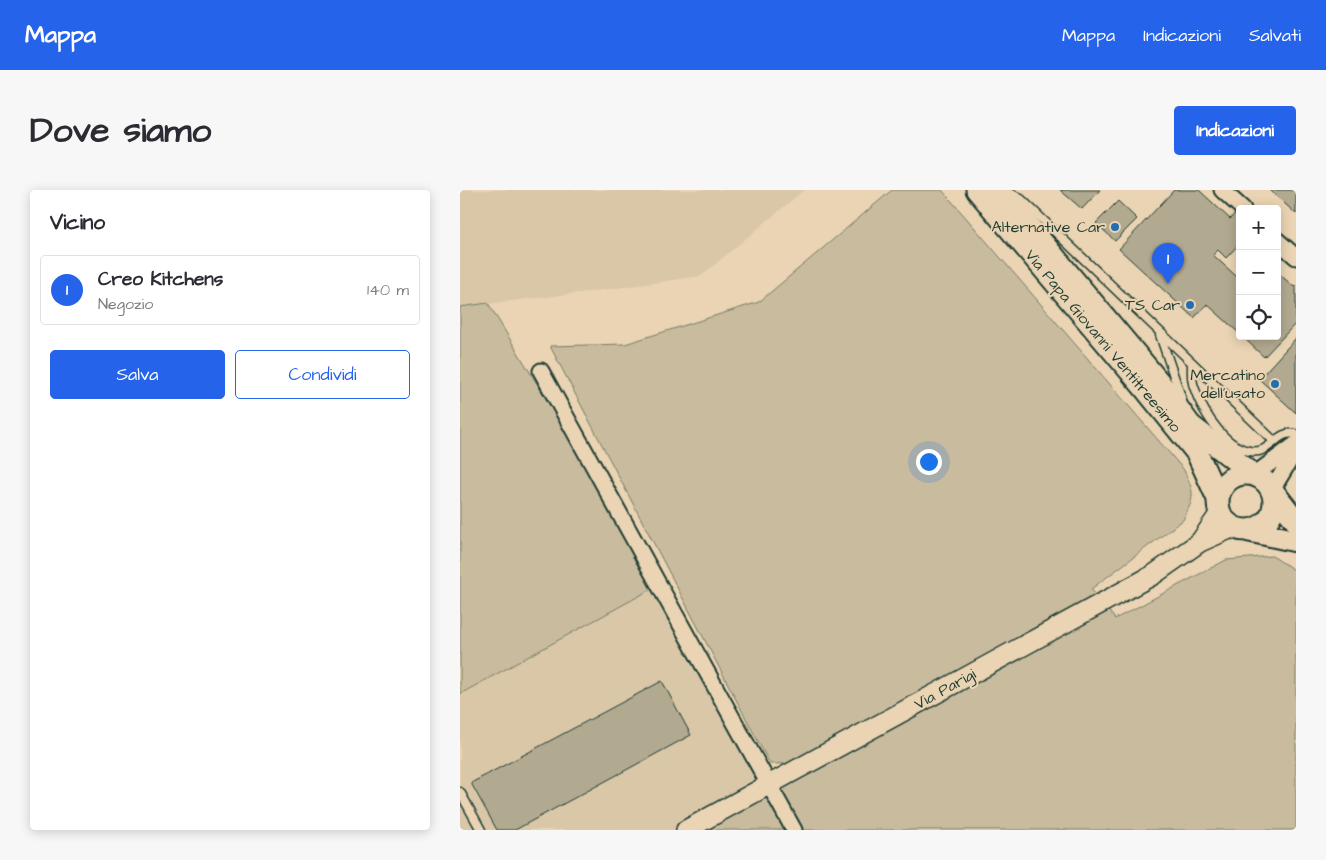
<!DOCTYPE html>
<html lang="it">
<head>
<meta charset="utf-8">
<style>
	body { margin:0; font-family:"Architects Daughter",sans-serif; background:#f7f7f7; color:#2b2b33 }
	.controls { position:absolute; right:15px; top:15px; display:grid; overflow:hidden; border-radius:5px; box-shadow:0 2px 12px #0003 }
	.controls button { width:45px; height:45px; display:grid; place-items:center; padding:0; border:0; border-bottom:1px solid #e1e1e2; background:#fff; color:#2b2b33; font:25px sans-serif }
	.you { position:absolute; left:468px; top:271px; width:18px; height:18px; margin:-12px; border:4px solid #fff; border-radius:50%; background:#1a73e8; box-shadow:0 0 0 8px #1a73e833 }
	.badge { display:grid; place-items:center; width:32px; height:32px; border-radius:50%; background:#2563eb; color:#fff; font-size:16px; font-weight:700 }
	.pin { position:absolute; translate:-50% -41px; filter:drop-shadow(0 1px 2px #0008) }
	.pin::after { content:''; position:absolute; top:26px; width:18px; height:15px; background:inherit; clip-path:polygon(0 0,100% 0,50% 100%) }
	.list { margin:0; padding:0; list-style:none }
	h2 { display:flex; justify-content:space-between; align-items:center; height:65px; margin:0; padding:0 20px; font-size:21px }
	h2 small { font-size:16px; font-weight:400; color:#7c7c81 }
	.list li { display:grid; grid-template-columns:32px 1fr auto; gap:15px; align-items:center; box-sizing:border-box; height:70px; margin:0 10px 10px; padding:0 10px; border:1px solid #e1e1e2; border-radius:5px }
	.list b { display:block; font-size:19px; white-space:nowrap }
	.list p { margin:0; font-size:16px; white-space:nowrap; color:#7c7c81 }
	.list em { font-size:16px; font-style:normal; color:#7c7c81 }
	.actions { display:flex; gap:10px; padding:15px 20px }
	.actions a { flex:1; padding:11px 0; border:1px solid #2563eb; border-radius:5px; text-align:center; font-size:18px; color:#2563eb }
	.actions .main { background:#2563eb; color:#fff }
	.icon { flex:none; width:28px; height:28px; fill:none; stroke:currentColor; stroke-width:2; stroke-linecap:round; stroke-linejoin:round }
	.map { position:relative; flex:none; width:836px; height:640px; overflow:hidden; border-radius:5px }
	header { display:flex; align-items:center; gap:30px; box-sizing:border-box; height:70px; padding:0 25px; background:#2563eb; color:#fff }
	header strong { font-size:24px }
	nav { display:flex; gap:28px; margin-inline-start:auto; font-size:18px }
	.intro { display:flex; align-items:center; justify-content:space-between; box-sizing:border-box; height:120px; padding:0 30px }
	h1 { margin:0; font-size:35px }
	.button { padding:12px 22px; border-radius:5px; background:#2563eb; color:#fff; font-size:18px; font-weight:700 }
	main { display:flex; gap:30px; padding:0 30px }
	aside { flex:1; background:#fff; border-radius:5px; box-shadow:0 2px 12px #0003 }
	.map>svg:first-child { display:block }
	.built { fill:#d9c7a8 }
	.green { fill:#c9bb9e; stroke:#747c69 }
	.building { fill:#b2aa90; stroke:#1f3d34 }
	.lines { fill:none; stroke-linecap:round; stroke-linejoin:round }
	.service-casing { stroke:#1f3d34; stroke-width:11 }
	.minor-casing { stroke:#1f3d34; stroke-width:19 }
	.tertiary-casing { stroke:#1f3d34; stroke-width:22 }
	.secondary-casing { stroke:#1f3d34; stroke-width:25 }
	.service { stroke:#ead4b3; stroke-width:8 }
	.minor { stroke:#ead4b3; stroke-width:15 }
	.tertiary { stroke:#ead4b3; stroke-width:19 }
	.secondary { stroke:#ead4b3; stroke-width:21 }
	.poi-dot { fill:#1f6fb2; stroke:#ead4b3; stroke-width:2 }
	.labels { text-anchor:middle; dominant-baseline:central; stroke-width:4; stroke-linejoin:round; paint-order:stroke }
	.poi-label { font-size:16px; fill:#1f3d34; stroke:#ead4b3; text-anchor:end }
	.street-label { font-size:16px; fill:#1f3d34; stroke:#ead4b3 }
</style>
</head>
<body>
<header>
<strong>Mappa</strong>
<nav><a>Mappa</a><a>Indicazioni</a><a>Salvati</a></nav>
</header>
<div class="intro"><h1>Dove siamo</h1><a class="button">Indicazioni</a></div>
<main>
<aside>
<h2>Vicino<small></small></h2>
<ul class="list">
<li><span class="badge">1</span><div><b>Creo Kitchens</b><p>Negozio</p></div><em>140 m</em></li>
</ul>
<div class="actions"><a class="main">Salva</a><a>Condividi</a></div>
</aside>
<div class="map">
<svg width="836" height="640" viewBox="0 0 836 640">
	<rect width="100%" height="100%" fill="#ead4b3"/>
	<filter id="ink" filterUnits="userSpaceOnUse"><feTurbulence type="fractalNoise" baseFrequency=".02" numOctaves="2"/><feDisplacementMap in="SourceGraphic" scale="10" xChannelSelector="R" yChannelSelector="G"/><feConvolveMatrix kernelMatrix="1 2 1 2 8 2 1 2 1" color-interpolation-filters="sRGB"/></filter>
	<g filter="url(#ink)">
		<path class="built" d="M0,0H344L241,86L136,101L0,117Z
			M199,395L309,595L226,640H0V504Z"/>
		<path class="green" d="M432,0H482L724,280C735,304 735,306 723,330L631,399L655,429L766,370L812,366L836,381V640H226L348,573L310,574L90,156L165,154L299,112Z
			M28,113L199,395L0,504V117Z"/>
		<path class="building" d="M600,0H640L622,19Z
			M714,0H739L770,29L777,21L780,23V53L766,68L758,60L753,65L776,86L780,82V144L747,114L734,128L659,59Z
			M810,0H836V24Z
			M658,11L677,29L655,51L636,33Z
			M817,82L834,97L836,95V133L804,167L782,146H817Z
			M836,148V223L799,189Z
			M202,491L231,545L55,640H37L11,593Z"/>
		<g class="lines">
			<defs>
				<path id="service" d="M552,4L561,9L814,251
					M700,145L722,210
					M732,173C732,181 731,189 734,197C742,221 768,266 799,261C813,258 819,240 836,244
					M0,602L21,640"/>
				<path id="minor" d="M762,0L783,19
					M817,50L836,67
					M81,181L334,640
					M794,285L836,254
					M812,300L836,260"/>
				<path id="tertiary" d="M740,352L760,323
					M226,640L693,385L740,352L774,337"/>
				<path id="secondary" d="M517,0L682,195L737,263L758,309
					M534,0L546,9L699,192L730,235L794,285
					M758 312a28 28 0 1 1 56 0a28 28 0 1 1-56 0Z
					M812,300L836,331
					M785,340L836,351"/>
			</defs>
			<use href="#service" class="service-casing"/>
			<use href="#minor" class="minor-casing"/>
			<use href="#tertiary" class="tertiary-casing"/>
			<use href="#secondary" class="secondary-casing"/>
			<use href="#service" class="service"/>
			<use href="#minor" class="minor"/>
			<use href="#tertiary" class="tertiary"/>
			<use href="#secondary" class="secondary"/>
		</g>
	</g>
	<g class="poi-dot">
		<circle cx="655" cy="37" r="5"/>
		<circle cx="730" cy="115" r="5"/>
		<circle cx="815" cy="194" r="5"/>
	</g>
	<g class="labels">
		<g class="poi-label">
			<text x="645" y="37">Alternative Car</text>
			<text x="720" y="115">TS Car</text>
			<text x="805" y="185">Mercatino<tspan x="805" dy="18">dell'usato</tspan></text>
		</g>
		<g class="street-label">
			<text transform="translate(643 151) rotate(50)">Via Papa Giovanni Ventitreesimo</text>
			<text transform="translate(485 499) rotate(-29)">Via Parigi</text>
		</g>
	</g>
</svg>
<div class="controls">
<button>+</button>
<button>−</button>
<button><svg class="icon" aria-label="locate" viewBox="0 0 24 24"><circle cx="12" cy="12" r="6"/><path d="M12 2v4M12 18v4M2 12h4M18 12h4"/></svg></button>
</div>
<div class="you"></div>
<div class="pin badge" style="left:708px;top:94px">1</div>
</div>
</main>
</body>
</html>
